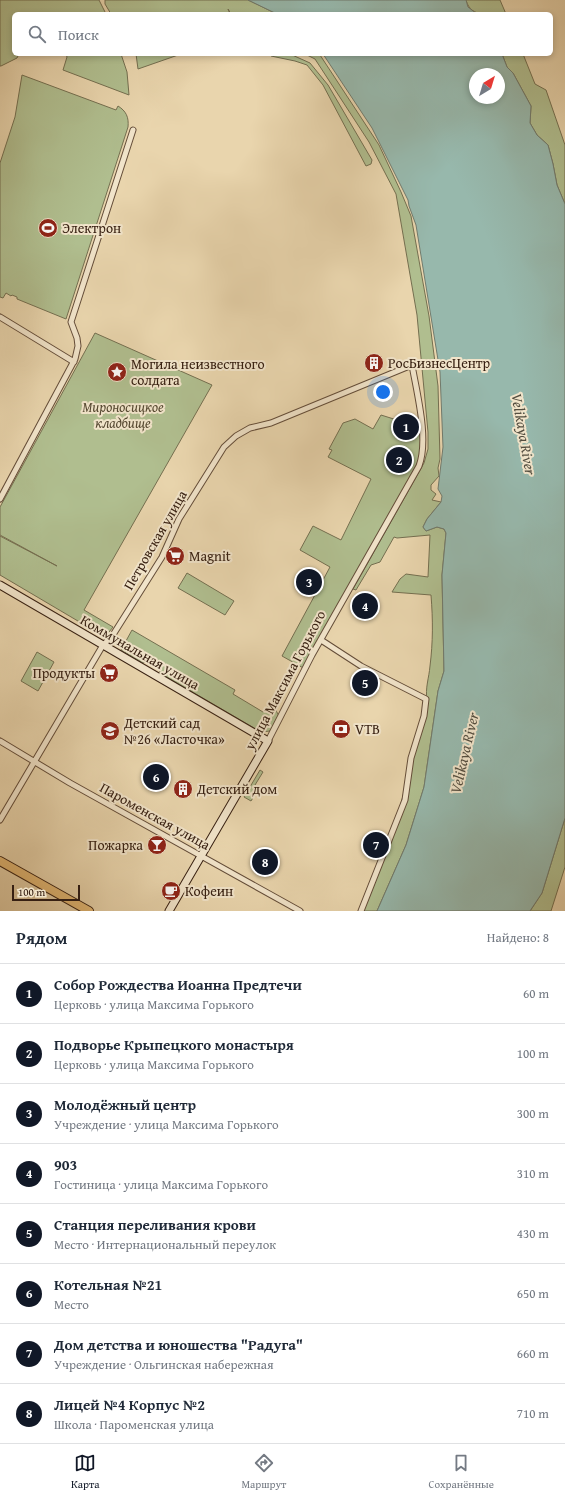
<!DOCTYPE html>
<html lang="ru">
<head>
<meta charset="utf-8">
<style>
	body { margin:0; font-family:"Gentium Book Plus",serif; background:#f2f2f3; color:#1f2937 }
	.compass { position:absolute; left:469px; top:68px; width:36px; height:36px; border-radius:50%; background:#fff; box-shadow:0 2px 6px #0003; rotate:38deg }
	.scale { position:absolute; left:12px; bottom:10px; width:68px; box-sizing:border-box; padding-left:4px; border:2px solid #372012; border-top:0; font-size:11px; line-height:14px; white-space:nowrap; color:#372012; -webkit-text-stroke:3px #f1e4ca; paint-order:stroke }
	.you { position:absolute; left:383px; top:392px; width:14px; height:14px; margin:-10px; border:3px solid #fff; border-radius:50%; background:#1a73e8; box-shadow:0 0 0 6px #1a73e833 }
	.badge { display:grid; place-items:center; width:26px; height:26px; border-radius:50%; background:#111827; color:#fff; font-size:13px; font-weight:700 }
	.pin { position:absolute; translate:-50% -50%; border:2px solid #fff; box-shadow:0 1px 4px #0006 }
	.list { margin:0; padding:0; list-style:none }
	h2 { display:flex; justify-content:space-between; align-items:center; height:52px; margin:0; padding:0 16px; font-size:17px }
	h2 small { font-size:13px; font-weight:400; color:#747a83 }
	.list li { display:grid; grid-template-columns:26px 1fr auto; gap:12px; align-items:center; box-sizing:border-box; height:60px; padding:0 16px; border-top:1px solid #e0e1e3 }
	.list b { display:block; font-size:15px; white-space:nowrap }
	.list p { margin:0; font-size:13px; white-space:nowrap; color:#747a83 }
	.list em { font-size:13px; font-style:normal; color:#747a83 }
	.icon { flex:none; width:22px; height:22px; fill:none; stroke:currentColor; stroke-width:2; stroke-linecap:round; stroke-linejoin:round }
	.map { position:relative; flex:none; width:565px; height:911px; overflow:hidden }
	.search { position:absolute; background:#fff; box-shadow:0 2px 6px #0003; left:12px; right:12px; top:12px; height:44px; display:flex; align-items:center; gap:10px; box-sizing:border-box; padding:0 14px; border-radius:6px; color:#747a83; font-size:15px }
	.sheet { height:532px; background:#fff }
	nav { display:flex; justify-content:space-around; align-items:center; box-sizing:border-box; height:56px; border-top:1px solid #e0e1e3; background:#fff; font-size:11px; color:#747a83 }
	nav a { display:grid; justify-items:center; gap:2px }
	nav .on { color:#111827 }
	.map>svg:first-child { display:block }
	.green { fill:#b0be8f; stroke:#746f50 }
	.water { fill:#97b8ac; stroke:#717b6e; fill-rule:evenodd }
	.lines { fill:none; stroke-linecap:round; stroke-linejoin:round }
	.street-casing { stroke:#644d39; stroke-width:7 }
	.secondary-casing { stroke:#372012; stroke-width:9 }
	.primary-casing { stroke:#372012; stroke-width:10 }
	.street { stroke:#f1e4ca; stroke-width:5 }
	.secondary { stroke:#f1e4ca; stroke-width:7 }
	.primary { stroke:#e4ba76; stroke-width:8 }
	.labels { text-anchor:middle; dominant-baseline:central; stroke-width:4; stroke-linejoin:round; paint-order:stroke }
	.poi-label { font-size:14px; fill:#372012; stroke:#f1e4ca; text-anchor:start }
	.park-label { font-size:14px; font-style:italic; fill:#554831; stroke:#f1e4ca }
	.street-label { font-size:14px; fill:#372012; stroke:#f1e4ca }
	.water-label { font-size:15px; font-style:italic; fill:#544e40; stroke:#f1e4ca }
</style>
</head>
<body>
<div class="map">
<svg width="565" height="911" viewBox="0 0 565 911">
	<rect width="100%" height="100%" fill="#e9d5ad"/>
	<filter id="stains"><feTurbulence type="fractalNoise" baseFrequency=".005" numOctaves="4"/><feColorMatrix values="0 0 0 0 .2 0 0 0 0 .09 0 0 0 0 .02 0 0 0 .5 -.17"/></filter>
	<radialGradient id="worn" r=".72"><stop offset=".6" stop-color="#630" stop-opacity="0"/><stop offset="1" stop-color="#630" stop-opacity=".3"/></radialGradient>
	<path class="green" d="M0,0H99L106,14H14V54H19L17,58L1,66H0Z
		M105,0H248L277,14H231L228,9L230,14H111L105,4Z
		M466,0H500L506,14C491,14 471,19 466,0Z
		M66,54H121L127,72L129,95L63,70L67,57Z
		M136,54H181L138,69Z
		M270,54H290L310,63L328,85L372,160L371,164L366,166L323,85L307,65L295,61L271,56Z
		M305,54L320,55L379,145L401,192L411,216L429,316L438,386L440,459L438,468L439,476L431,485V490L436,494L432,500L441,502L427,519L423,527L426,531L437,527L444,529L446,533L442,575L444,671L438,691L424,787L406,845L377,911H363C393,843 410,772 427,700C425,688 429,678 430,666C433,642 433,620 431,595L392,592L400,579L406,574L428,577L430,535L397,538L394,537L380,562L371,565L356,590L353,589L424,463L428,449V432L417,315L396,194L369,142L315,59Z
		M502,54H523L535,84L546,90L565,145V204L557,185L553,164L548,145L537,135L530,123L531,106L513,73L507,67Z
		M22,75L116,110L118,106C126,111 129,117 128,127L66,319L17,299V297L12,295L11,296L6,293L3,298L0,297V163L15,117Z
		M95,333L212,385L84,610L113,627L105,637L0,575V536L57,566L0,535V507Z
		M381,415L397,420L399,415C427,419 423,445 417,465L305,669L282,656L330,567L300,550L313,526L341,540L371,479L328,457L332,450L329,449L343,423L355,419L373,429Z
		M187,573L234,601L225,615L178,588Z
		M132,630L235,690L233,694L263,712L267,707L273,705L279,716L270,731L261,732L160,673L159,664L151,659L143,663L121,650Z
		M37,652L54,662L38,691L21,681Z
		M260,770L263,772L255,785L259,788L251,801L244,797Z
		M565,818V867L551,911H530L542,893Z"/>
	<path class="water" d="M248,0H466L468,7L477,14H277Z
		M323,54H502L507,67L513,73L531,106L530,123L537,135L548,145L553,164L557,185L565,204V818L542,893L530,911H377L406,845L424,787L438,691L444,671L442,575L446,533L444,529L437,527L426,531L423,527L427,519L441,502L442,496L438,489L443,447L440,372L416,225L409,206L408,200L372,128ZM475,74H499V98H475Z"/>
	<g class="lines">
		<defs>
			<path id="street" d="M0,317L74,362
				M0,499L75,359L78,346L77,338L71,322L133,130
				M321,640L361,666L426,699L424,716L411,758L405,800L361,911
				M0,741L70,783L300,911
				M0,820L103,645L111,638L162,557L179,519L224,447L236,436L250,428L271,423L412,365C417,394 429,439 419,466L312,655L268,741"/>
			<path id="secondary" d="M0,585L268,741L169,911"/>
			<path id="primary" d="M0,861L89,911"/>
		</defs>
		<use href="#street" class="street-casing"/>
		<use href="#secondary" class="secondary-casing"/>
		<use href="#primary" class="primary-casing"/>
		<use href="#street" class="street"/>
		<use href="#secondary" class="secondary"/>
		<use href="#primary" class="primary"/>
	</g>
	<defs>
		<symbol id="stadium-disc" viewBox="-11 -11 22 22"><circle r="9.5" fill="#8f2418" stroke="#f1e4ca"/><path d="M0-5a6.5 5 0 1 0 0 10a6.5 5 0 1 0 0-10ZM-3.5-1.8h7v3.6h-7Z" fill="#fff"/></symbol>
		<symbol id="building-disc" viewBox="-11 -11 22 22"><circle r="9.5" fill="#8f2418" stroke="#f1e4ca"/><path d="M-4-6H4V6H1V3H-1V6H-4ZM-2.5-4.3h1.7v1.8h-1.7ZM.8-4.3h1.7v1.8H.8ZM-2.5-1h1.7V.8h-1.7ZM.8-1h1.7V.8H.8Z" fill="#fff"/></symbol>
		<symbol id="sight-disc" viewBox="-11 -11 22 22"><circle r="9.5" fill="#8f2418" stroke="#f1e4ca"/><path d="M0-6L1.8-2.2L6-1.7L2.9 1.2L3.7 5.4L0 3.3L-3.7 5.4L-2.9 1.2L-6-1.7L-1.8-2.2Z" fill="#fff"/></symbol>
		<symbol id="supermarket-disc" viewBox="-11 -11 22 22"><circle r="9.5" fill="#8f2418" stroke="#f1e4ca"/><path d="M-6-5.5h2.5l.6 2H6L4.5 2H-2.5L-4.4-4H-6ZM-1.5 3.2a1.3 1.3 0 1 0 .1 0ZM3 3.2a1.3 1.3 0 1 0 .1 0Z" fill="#fff"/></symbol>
		<symbol id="bank-disc" viewBox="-11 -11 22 22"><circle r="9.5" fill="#8f2418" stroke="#f1e4ca"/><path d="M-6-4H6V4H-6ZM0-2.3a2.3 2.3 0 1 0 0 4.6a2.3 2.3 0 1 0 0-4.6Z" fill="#fff"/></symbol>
		<symbol id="school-disc" viewBox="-11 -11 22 22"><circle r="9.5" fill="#8f2418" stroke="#f1e4ca"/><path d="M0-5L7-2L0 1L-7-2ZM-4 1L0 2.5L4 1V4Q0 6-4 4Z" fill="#fff"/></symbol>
		<symbol id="bar-disc" viewBox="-11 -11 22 22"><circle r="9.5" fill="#8f2418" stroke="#f1e4ca"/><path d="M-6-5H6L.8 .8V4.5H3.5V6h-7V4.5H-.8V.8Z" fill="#fff"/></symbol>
		<symbol id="cafe-disc" viewBox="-11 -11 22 22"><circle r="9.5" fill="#8f2418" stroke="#f1e4ca"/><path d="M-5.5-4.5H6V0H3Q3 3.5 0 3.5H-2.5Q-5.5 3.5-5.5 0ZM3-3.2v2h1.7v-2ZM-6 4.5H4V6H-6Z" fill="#fff"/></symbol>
	</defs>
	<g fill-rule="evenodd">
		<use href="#stadium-disc" x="37" y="217" width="22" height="22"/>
		<use href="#building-disc" x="363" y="352" width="22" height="22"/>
		<use href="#sight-disc" x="106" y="361" width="22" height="22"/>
		<use href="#supermarket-disc" x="164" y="545" width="22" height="22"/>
		<use href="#supermarket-disc" x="98" y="662" width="22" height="22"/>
		<use href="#bank-disc" x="330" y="718" width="22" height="22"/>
		<use href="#school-disc" x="99" y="720" width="22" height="22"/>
		<use href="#building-disc" x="172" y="778" width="22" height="22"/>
		<use href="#bar-disc" x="146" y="834" width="22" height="22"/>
		<use href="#cafe-disc" x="160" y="880" width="22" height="22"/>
	</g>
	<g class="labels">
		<g class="poi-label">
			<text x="62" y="228">Электрон</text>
			<text x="388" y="363">РосБизнесЦентр</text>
			<text x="131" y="364">Могила неизвестного<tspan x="131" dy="16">солдата</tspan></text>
			<text x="189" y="556">Magnit</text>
			<text x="95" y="673" text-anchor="end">Продукты</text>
			<text x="124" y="723">Детский сад<tspan x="124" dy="16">№26 «Ласточка»</tspan></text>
			<text x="355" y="729">VTB</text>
			<text x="197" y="789">Детский дом</text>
			<text x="143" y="845" text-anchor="end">Пожарка</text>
			<text x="185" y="891">Кофеин</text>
		</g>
		<g class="park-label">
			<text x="123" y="407">Мироносицкое<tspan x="123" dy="16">кладбище</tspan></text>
		</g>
		<g class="street-label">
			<text transform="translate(155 540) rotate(-60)">Петровская улица</text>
			<text transform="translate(140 652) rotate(30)">Коммунальная улица</text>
			<text transform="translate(285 680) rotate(-62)">улица Максима Горького</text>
			<text transform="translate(155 816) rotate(29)">Пароменская улица</text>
		</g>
		<g class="water-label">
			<text transform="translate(524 434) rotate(80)">Velikaya River</text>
			<text transform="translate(464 753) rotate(-77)">Velikaya River</text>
		</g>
	</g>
	<rect width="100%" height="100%" filter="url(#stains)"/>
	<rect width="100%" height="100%" fill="url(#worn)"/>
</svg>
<svg class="compass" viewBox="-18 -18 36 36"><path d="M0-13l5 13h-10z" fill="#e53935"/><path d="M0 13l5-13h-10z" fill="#747a83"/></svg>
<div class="scale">100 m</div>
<div class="you"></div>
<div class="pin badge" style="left:406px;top:427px">1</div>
<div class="pin badge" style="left:399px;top:460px">2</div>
<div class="pin badge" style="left:309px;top:582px">3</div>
<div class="pin badge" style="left:365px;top:606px">4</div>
<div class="pin badge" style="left:365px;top:683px">5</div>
<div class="pin badge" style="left:156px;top:777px">6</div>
<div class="pin badge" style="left:376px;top:845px">7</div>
<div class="pin badge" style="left:265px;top:862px">8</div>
<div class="search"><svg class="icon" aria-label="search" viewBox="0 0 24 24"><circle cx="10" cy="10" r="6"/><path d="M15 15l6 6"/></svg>Поиск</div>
</div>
<section class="sheet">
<h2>Рядом<small>Найдено: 8</small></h2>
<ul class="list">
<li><span class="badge">1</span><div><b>Собор Рождества Иоанна Предтечи</b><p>Церковь · улица Максима Горького</p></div><em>60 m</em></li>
<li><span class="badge">2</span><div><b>Подворье Крыпецкого монастыря</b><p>Церковь · улица Максима Горького</p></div><em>100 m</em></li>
<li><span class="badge">3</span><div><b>Молодёжный центр</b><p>Учреждение · улица Максима Горького</p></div><em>300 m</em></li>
<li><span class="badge">4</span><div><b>903</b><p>Гостиница · улица Максима Горького</p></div><em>310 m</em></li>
<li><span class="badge">5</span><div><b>Станция переливания крови</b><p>Место · Интернациональный переулок</p></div><em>430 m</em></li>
<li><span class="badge">6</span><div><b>Котельная №21</b><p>Место</p></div><em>650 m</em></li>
<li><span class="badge">7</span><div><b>Дом детства и юношества &quot;Радуга&quot;</b><p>Учреждение · Ольгинская набережная</p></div><em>660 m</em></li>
<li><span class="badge">8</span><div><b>Лицей №4 Корпус №2</b><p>Школа · Пароменская улица</p></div><em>710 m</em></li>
</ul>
</section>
<nav>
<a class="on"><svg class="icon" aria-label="map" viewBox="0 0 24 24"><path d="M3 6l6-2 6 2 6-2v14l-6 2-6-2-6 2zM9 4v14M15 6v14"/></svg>Карта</a>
<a><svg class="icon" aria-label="directions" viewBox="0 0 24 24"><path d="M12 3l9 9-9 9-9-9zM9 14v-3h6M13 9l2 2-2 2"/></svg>Маршрут</a>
<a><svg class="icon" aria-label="saved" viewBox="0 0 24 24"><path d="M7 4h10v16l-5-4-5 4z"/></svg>Сохранённые</a>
</nav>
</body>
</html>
